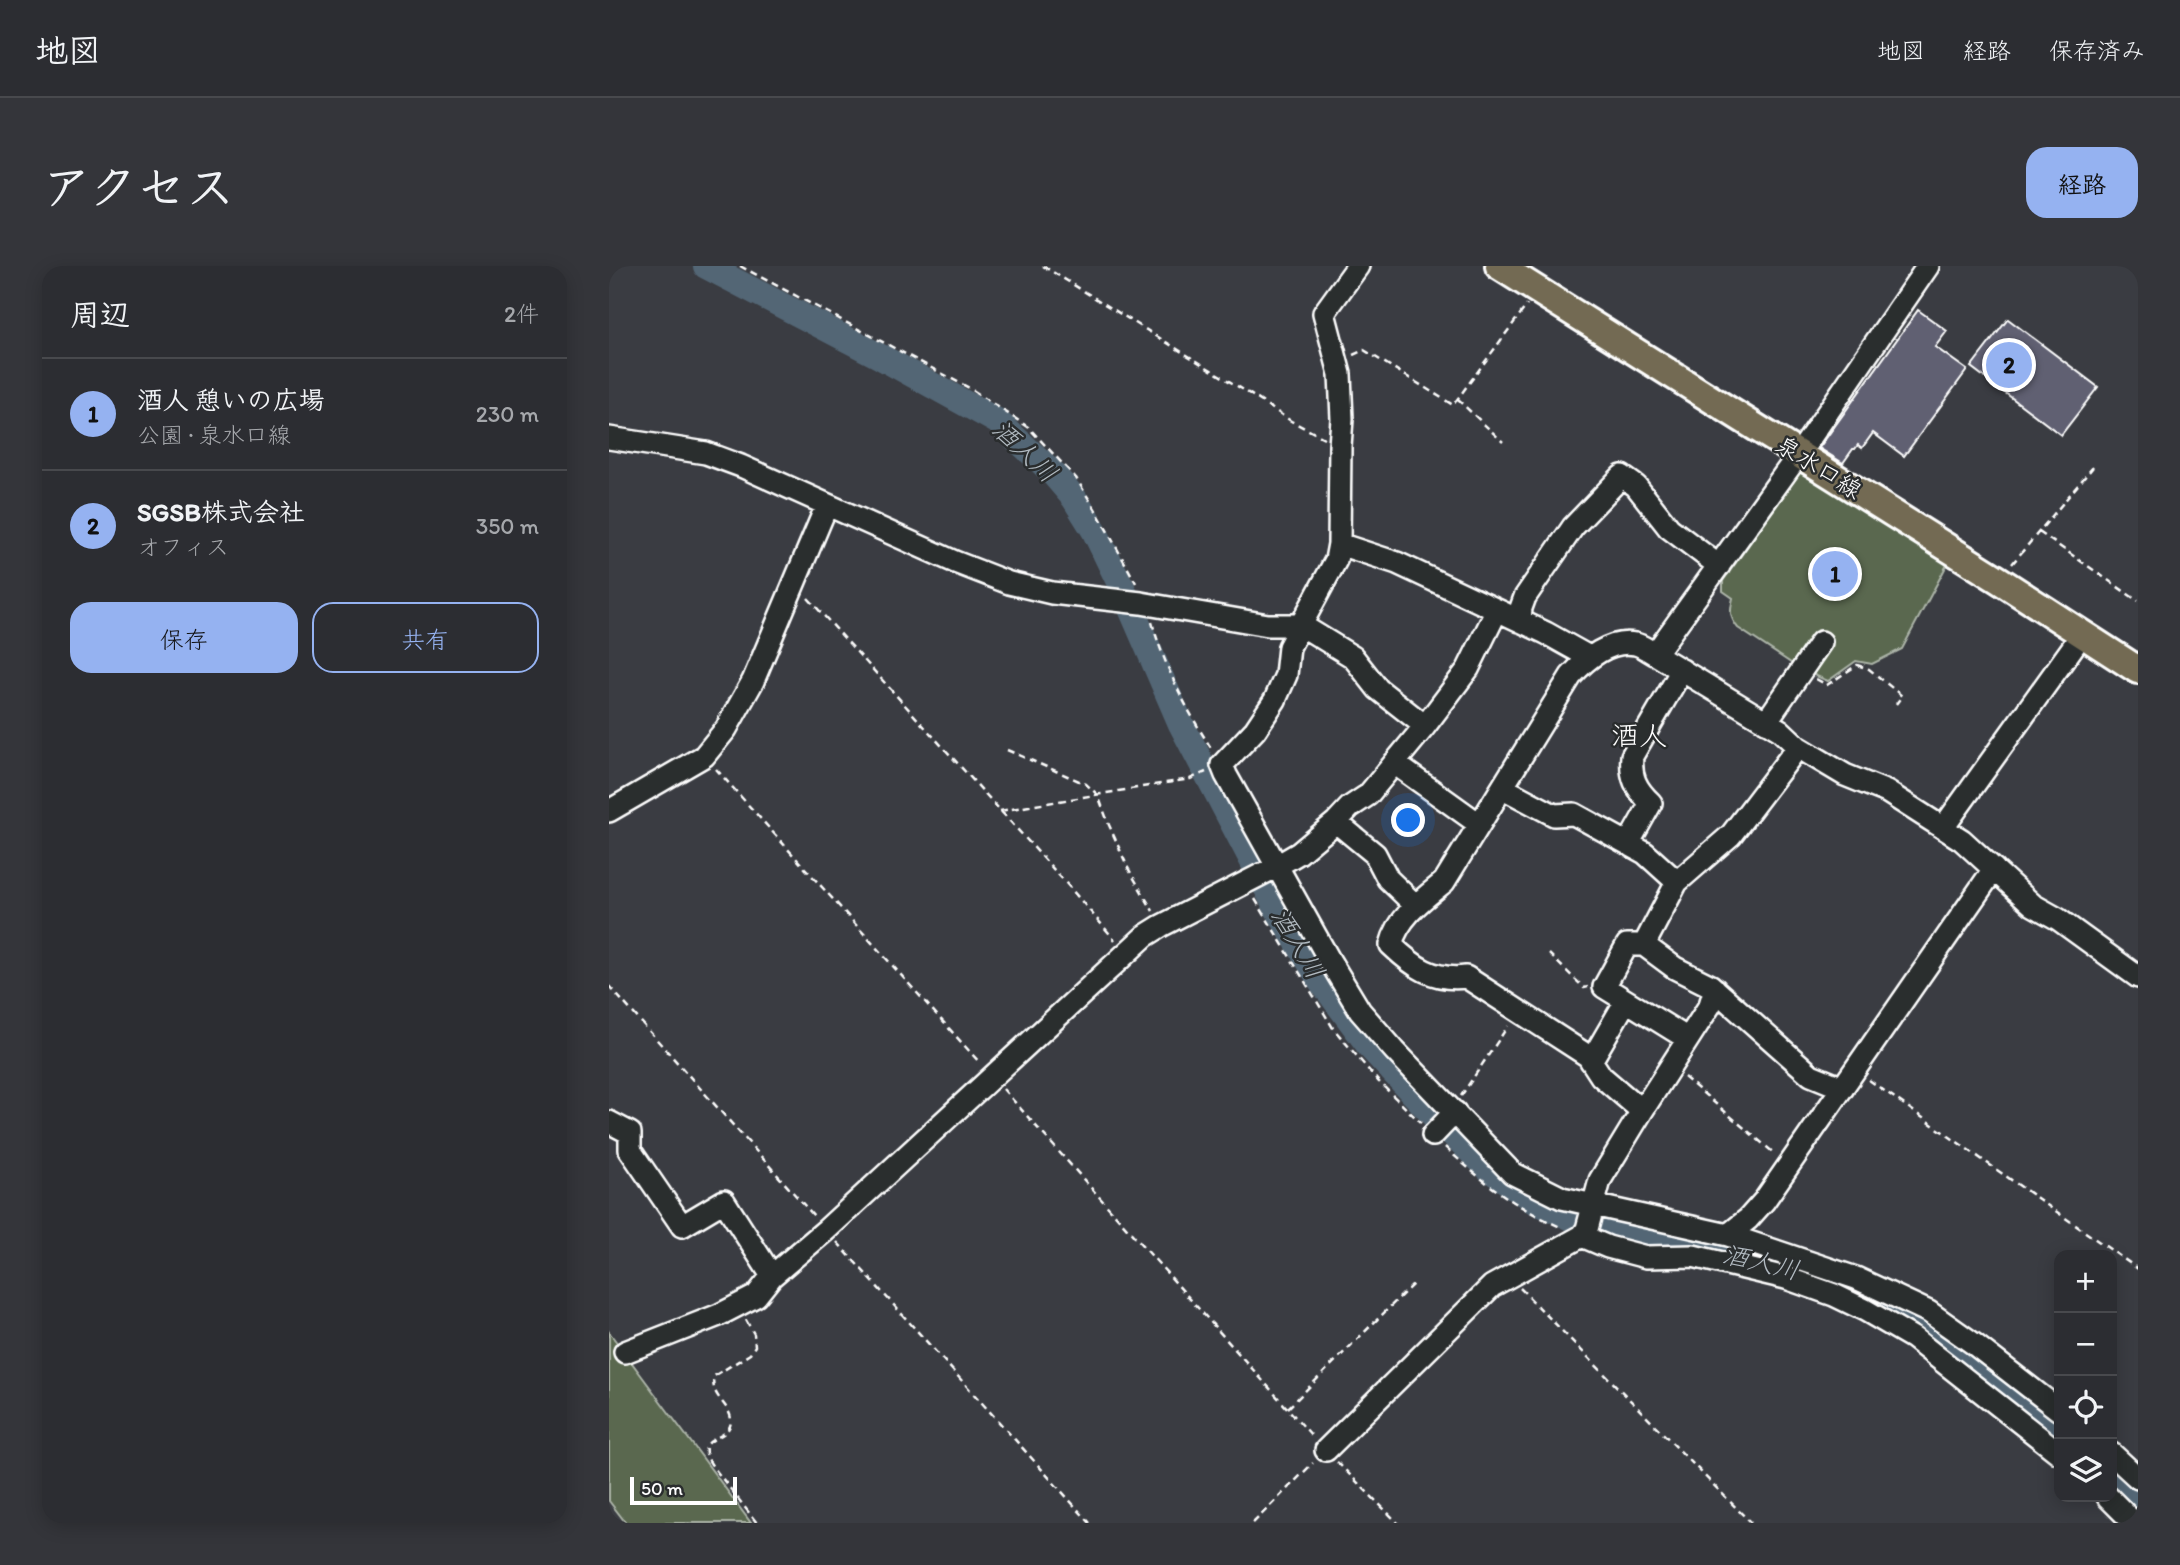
<!DOCTYPE html>
<html lang="ja">
<head>
<meta charset="utf-8">
<style>
	body { margin:0; font-family:Itim,"Klee One",sans-serif; background:#34353a; color:#f1f3f6 }
	.controls { position:absolute; right:21px; bottom:21px; display:grid; overflow:hidden; border-radius:14px; box-shadow:0 4px 18px #0003 }
	.controls button { width:63px; height:63px; display:grid; place-items:center; padding:0; border:0; border-bottom:2px solid #48494d; background:#2c2d32; color:#f1f3f6; font:35px sans-serif }
	.scale { position:absolute; left:21px; bottom:18px; width:107px; box-sizing:border-box; padding-left:7px; border:4px solid #fff; border-top:0; font-size:19px; line-height:24px; white-space:nowrap; color:#fff; -webkit-text-stroke:5px #2a2d2e; paint-order:stroke }
	.you { position:absolute; left:800px; top:555px; width:24px; height:24px; margin:-18px; border:5px solid #fff; border-radius:50%; background:#1a73e8; box-shadow:0 0 0 10px #1a73e833 }
	.badge { display:grid; place-items:center; width:46px; height:46px; border-radius:50%; background:#95b2f1; color:#111; font-size:23px; font-weight:700 }
	.pin { position:absolute; translate:-50% -50%; border:4px solid #fff; box-shadow:0 2px 7px #0006 }
	.list { margin:0; padding:0; list-style:none }
	h2 { display:flex; justify-content:space-between; align-items:center; height:91px; margin:0; padding:0 28px; font-size:30px }
	h2 small { font-size:23px; font-weight:400; color:#a6a8ac }
	.list li { display:grid; grid-template-columns:46px 1fr auto; gap:21px; align-items:center; box-sizing:border-box; height:112px; padding:0 28px; border-top:2px solid #48494d }
	.list b { display:block; font-size:26px; white-space:nowrap }
	.list p { margin:0; font-size:23px; white-space:nowrap; color:#a6a8ac }
	.list em { font-size:23px; font-style:normal; color:#a6a8ac }
	.actions { display:flex; gap:14px; padding:21px 28px }
	.actions a { flex:1; padding:16px 0; border:2px solid #95b2f1; border-radius:21px; text-align:center; font-size:24px; color:#95b2f1 }
	.actions .main { background:#95b2f1; color:#111 }
	.icon { flex:none; width:38px; height:38px; fill:none; stroke:currentColor; stroke-width:2; stroke-linecap:round; stroke-linejoin:round }
	.map { position:relative; flex:none; width:1529px; height:1257px; overflow:hidden; border-radius:21px }
	header { display:flex; align-items:center; gap:42px; box-sizing:border-box; height:98px; padding:0 35px; background:#2c2d32; border-bottom:2px solid #48494d }
	header strong { font-size:33px }
	nav { display:flex; gap:38px; margin-inline-start:auto; font-size:24px }
	.intro { display:flex; align-items:center; justify-content:space-between; box-sizing:border-box; height:168px; padding:0 42px }
	h1 { margin:0; font-size:49px }
	.button { padding:18px 32px; border-radius:21px; background:#95b2f1; color:#111; font-size:24px; font-weight:700 }
	main { display:flex; gap:42px; padding:0 42px }
	aside { flex:1; background:#2c2d32; border-radius:21px; box-shadow:0 4px 18px #0003 }
	.map>svg:first-child { display:block }
	.green { fill:#5a6850; stroke:#acb4a8; stroke-width:2 }
	.lines { fill:none; stroke-linecap:round; stroke-linejoin:round }
	.river { stroke:#526675; stroke-width:26 }
	.building { fill:#606072; stroke:#fff; stroke-width:2 }
	.minor-casing { stroke:#fff; stroke-width:26 }
	.major-casing { stroke:#fff; stroke-width:32 }
	.path { stroke:#fff; stroke-width:2.5; stroke-dasharray:7 5; stroke-linecap:butt }
	.minor { stroke:#2a2d2e; stroke-width:21 }
	.major { stroke:#736b52; stroke-width:26 }
	.labels { text-anchor:middle; dominant-baseline:central; stroke-width:5; stroke-linejoin:round; paint-order:stroke }
	.street-label { font-size:24px; fill:#fff; stroke:#2a2d2e }
	.water-label { font-size:26px; font-style:italic; fill:#b1bac1; stroke:#2a2d2e }
	.quarter-label { font-size:28px; fill:#fff; stroke:#2a2d2e }
</style>
</head>
<body>
<header>
<strong>地図</strong>
<nav><a>地図</a><a>経路</a><a>保存済み</a></nav>
</header>
<div class="intro"><h1>アクセス</h1><a class="button">経路</a></div>
<main>
<aside>
<h2>周辺<small>2件</small></h2>
<ul class="list">
<li><span class="badge">1</span><div><b>酒人 憩いの広場</b><p>公園 · 泉水口線</p></div><em>230 m</em></li>
<li><span class="badge">2</span><div><b>SGSB株式会社</b><p>オフィス</p></div><em>350 m</em></li>
</ul>
<div class="actions"><a class="main">保存</a><a>共有</a></div>
</aside>
<div class="map">
<svg width="1529" height="1257" viewBox="0 0 1529 1257">
	<rect width="100%" height="100%" fill="#3a3c42"/>
	<filter id="ink" filterUnits="userSpaceOnUse"><feTurbulence type="fractalNoise" baseFrequency=".0143" numOctaves="2"/><feDisplacementMap in="SourceGraphic" scale="14" xChannelSelector="R" yChannelSelector="G"/><feConvolveMatrix kernelMatrix="1 2 1 2 8 2 1 2 1" color-interpolation-filters="sRGB"/></filter>
	<g filter="url(#ink)">
		<path class="green" d="M1195,201L1340,295L1293,383L1263,398L1247,395L1219,415L1191,403L1129,362C1120,351 1121,345 1124,332L1114,325V315Z
			M0,1066L142,1257H17L0,1235Z"/>
		<g class="lines">
			<path class="river" d="M97,0L272,91L388,155L442,205L465,232L485,264L514,324L572,458L669,644L712,715L761,781L827,852L880,903L925,935L967,954L1019,968L1124,988L1200,1006L1240,1023L1279,1042L1339,1083L1450,1170
				M1503,1215L1529,1240"/>
		</g>
		<path class="building" d="M1309,44L1338,65L1326,81L1358,104L1295,190L1264,167L1253,182L1249,179L1246,183H1244L1234,197L1210,182Z
			M1399,53L1489,121L1452,169L1362,101Z"/>
		<g class="lines">
			<defs>
				<path id="minor" d="M749,0L715,47L731,108L733,153L731,180L730,278L727,294L680,381L677,409L666,434L646,464L613,499L617,509L722,697L751,745L786,785L903,907L953,932L1119,969L1139,953L1155,935L1385,603
					M0,172L97,187L132,200L346,296L400,317L443,327L532,337L659,359H692L744,391L769,423L816,460
					M730,278L788,297L937,367L980,391
					M911,355L912,342L916,331L964,261L1013,210L1027,220L1060,262L1110,300
					M1046,388L1190,188L1319,0
					M1157,456L1212,376
					M785,497L870,558
					M894,522L945,549L965,548L1036,587L1068,616L1035,679L1066,702L1102,720L1202,809L1234,822
					M0,545L95,490L117,463L144,415L218,239
					M727,556L766,588L779,613L806,639
					M1334,562L1474,367
					M1019,578L1042,537C1027,523 1021,511 1023,490L1073,404
					M1068,616L1122,569L1189,481
					M1035,679H1018L995,721L1079,773
					M982,795L1017,735
					M1033,845L1101,739L1106,723
					M0,856L21,867V884L73,960L115,935L163,1010
					M824,869L846,846
					M1119,969L1247,1012L1320,1046L1365,1078L1450,1144
					M973,970L999,981L1037,991L1084,990L1177,1012L1225,1029L1256,1044L1304,1072L1450,1187
					M16,1086L110,1049L147,1030L163,1010L217,964L536,670L552,660L661,604L690,587L727,556L741,541L759,529L816,460L859,403L888,344
					M717,1184L883,1020L973,970L978,963L991,914L1033,845L992,810L979,790L857,711C824,715 805,701 782,679C789,651 814,633 835,616L962,410C977,393 1001,373 1026,378C1033,379 1040,385 1046,388L1171,464L1189,481L1236,509L1278,526L1353,574L1424,639L1449,653L1529,711
					M1503,1188L1529,1212
					M1499,1231L1525,1257"/>
				<path id="major" d="M890,0L1390,314L1529,404"/>
			</defs>
			<use href="#minor" class="minor-casing"/>
			<use href="#major" class="major-casing"/>
			<path class="path" d="M131,0L362,123L419,161L467,212L488,246L527,317
				M434,0L633,123L682,155L715,172
				M744,89L755,84L844,139L918,39
				M848,133L894,176
				M1430,266L1529,335
				M1403,298L1484,201
				M199,332L456,616L506,674
				M543,356C555,400 579,447 604,485
				M1207,413L1218,419L1248,399L1260,403L1293,430L1287,438
				M398,484L477,518L489,529L500,559L519,602L544,645
				M107,503L371,797
				M391,545L581,513L597,506
				M646,633L724,762L769,815L812,857
				M940,688L975,722L979,721
				M0,720L205,950
				M1075,811L1166,888
				M1260,814L1529,1003
				M394,823L704,1171
				M852,830L899,760
				M836,881C872,915 909,943 954,962
				M228,976L481,1257
				M911,1022L1142,1257
				M137,1054L145,1068L146,1080L141,1088L105,1110C100,1131 122,1138 122,1155C121,1177 83,1168 102,1198L148,1257
				M679,1142L805,1017
				M728,1196L789,1257
				M644,1257L704,1197"/>
			<use href="#minor" class="minor"/>
			<use href="#major" class="major"/>
		</g>
	</g>
	<g class="labels">
		<g class="street-label">
			<text transform="translate(1210 201) rotate(32)">泉水口線</text>
		</g>
		<g class="water-label">
			<text transform="translate(416 185) rotate(43)">酒人川</text>
			<text transform="translate(689 677) rotate(59)">酒人川</text>
			<text transform="translate(1152 996) rotate(13)">酒人川</text>
		</g>
		<g class="quarter-label">
			<text x="1030" y="469">酒人</text>
		</g>
	</g>
</svg>
<div class="controls">
<button>+</button>
<button>−</button>
<button><svg class="icon" aria-label="locate" viewBox="0 0 24 24"><circle cx="12" cy="12" r="6"/><path d="M12 2v4M12 18v4M2 12h4M18 12h4"/></svg></button>
<button><svg class="icon" aria-label="layers" viewBox="0 0 24 24"><path d="M12 4l9 5-9 5-9-5zM3 14l9 5 9-5"/></svg></button>
</div>
<div class="scale">50 m</div>
<div class="you"></div>
<div class="pin badge" style="left:1226px;top:308px">1</div>
<div class="pin badge" style="left:1400px;top:99px">2</div>
</div>
</main>
</body>
</html>
